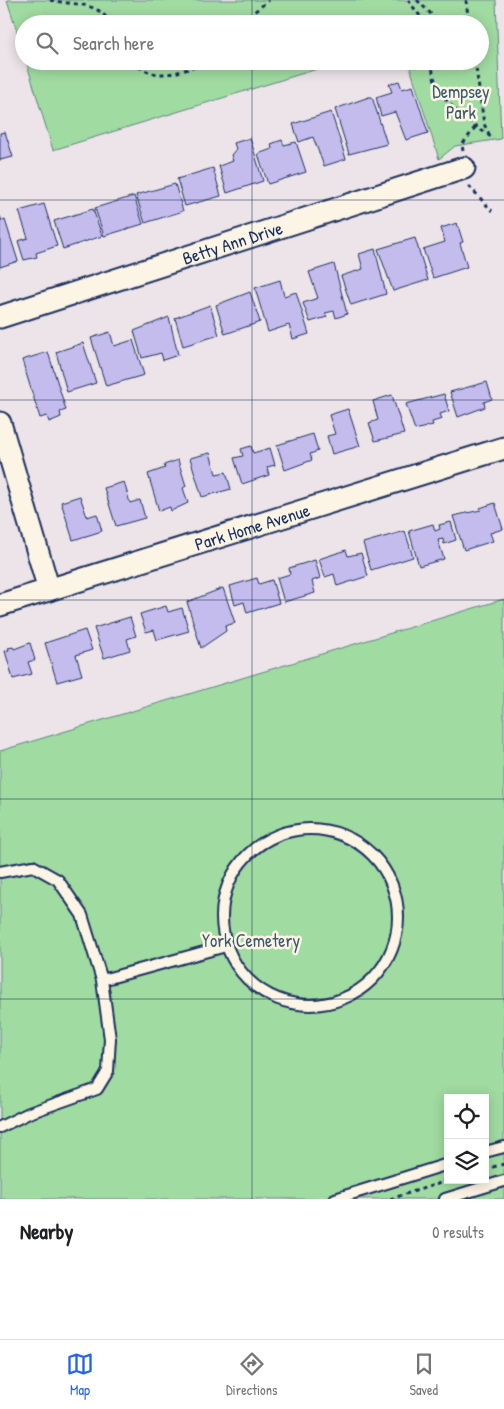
<!DOCTYPE html>
<html lang="en">
<head>
<meta charset="utf-8">
<style>
	body { margin:0; font-family:"Patrick Hand",sans-serif; background:#f2f2f2; color:#202124 }
	.controls { position:absolute; right:15px; bottom:15px; display:grid; overflow:hidden; border-radius:0px; box-shadow:0 2px 12px #0003 }
	.controls button { width:45px; height:45px; display:grid; place-items:center; padding:0; border:0; border-bottom:1px solid #e0e0e0; background:#fff; color:#202124; font:25px sans-serif }
	.list { margin:0; padding:0; list-style:none }
	h2 { display:flex; justify-content:space-between; align-items:center; height:65px; margin:0; padding:0 20px; font-size:21px }
	h2 small { font-size:16px; font-weight:400; color:#757577 }
	.icon { flex:none; width:28px; height:28px; fill:none; stroke:currentColor; stroke-width:2; stroke-linecap:round; stroke-linejoin:round }
	.map { position:relative; flex:none; width:504px; height:1199px; overflow:hidden }
	.search { position:absolute; background:#fff; box-shadow:0 2px 12px #0003; left:15px; right:15px; top:15px; height:55px; display:flex; align-items:center; gap:12px; box-sizing:border-box; padding:0 18px; border-radius:28px; color:#757577; font-size:19px }
	.sheet { height:140px; background:#fff }
	nav { display:flex; justify-content:space-around; align-items:center; box-sizing:border-box; height:70px; border-top:1px solid #e0e0e0; background:#fff; font-size:14px; color:#757577 }
	nav a { display:grid; justify-items:center; gap:2px }
	nav .on { color:#2563eb }
	.map>svg:first-child { display:block }
	.green { fill:#a0dba1; stroke:#5e8580; fill-rule:evenodd }
	.building { fill:#c5bcee; stroke:#1b2f5e }
	.lines { fill:none; stroke-linecap:round; stroke-linejoin:round }
	.lane-casing { stroke:#1b2f5e; stroke-width:14 }
	.street-casing { stroke:#1b2f5e; stroke-width:25 }
	.path { stroke:#1b2f5e; stroke-width:3; stroke-dasharray:4 4; stroke-linecap:butt }
	.lane { stroke:#fcf5e5; stroke-width:10 }
	.street { stroke:#fcf5e5; stroke-width:21 }
	.grid { fill:none; stroke:#1b2f5e; stroke-width:1; stroke-opacity:0.55 }
	.labels { text-anchor:middle; dominant-baseline:central; stroke-width:5; stroke-linejoin:round; paint-order:stroke }
	.park-label { font-size:18px; fill:#3c5a6f; stroke:#fcf5e5 }
	.street-label { font-size:18px; fill:#1b2f5e; stroke:#fcf5e5 }
</style>
</head>
<body>
<div class="map">
<svg width="504" height="1199" viewBox="0 0 504 1199">
	<rect width="100%" height="100%" fill="#ece4e8"/>
	<filter id="ink" filterUnits="userSpaceOnUse"><feTurbulence type="fractalNoise" baseFrequency=".02" numOctaves="2"/><feDisplacementMap in="SourceGraphic" scale="10" xChannelSelector="R" yChannelSelector="G"/><feConvolveMatrix kernelMatrix="1 2 1 2 8 2 1 2 1" color-interpolation-filters="sRGB"/></filter>
	<g filter="url(#ink)">
		<path class="green" d="M7,0H496L501,139L455,146L439,159L408,61H480V24H24V53Z
			M26,61H343L53,150Z
			M504,599V1199H0V751ZM448,1098H485V1180H448Z"/>
		<path class="building" d="M399,81L402,89L413,86L428,133L406,140L395,112L381,116L376,97L392,92L389,84Z
			M369,97H372L387,144L349,154L335,109Z
			M331,112L346,159L324,166L313,137L299,142L293,124Z
			M5,132L13,157L0,160V133Z
			M250,138L263,181L227,193L219,166L233,161L231,155L236,149L234,143Z
			M282,140L284,145L296,142L306,172L268,184L258,154L272,149L271,144Z
			M213,168L221,196L185,206L177,179Z
			M175,184L183,211L145,223L136,195Z
			M134,196L143,224L104,236L95,208Z
			M44,204L57,246L36,253L37,257L24,260L18,241L28,238L19,211Z
			M93,209L102,236L63,249L54,221Z
			M0,216L2,221L5,220L18,261L0,267Z
			M457,223L463,242L460,243L467,267L433,278L423,249L445,242L441,228Z
			M415,238L428,280L393,291L378,249Z
			M375,249L386,294L351,305L341,276L363,269L359,254Z
			M334,264L347,314L336,318L334,311L325,313L327,317L310,322L303,303L318,298L309,272Z
			M280,280L284,296L296,292L309,334L293,339L289,325L268,332L255,288Z
			M250,292L260,322L225,334L216,305Z
			M210,305L219,335L183,346L175,318Z
			M169,317L178,355L163,360L161,353L142,358L134,331Z
			M110,332L114,346L133,340L144,375L106,386L91,338Z
			M83,343L96,383L67,392L56,352Z
			M48,352L66,410L60,412L61,417L49,422L47,416L40,418L22,360Z
			M487,382L492,399L484,402L485,407L458,417L450,392Z
			M444,394L449,411L440,414L442,419L432,422L433,425L415,430L406,404Z
			M392,395L404,434L375,441L369,423L378,420L373,401Z
			M348,409L360,446L332,454L327,436L335,434L329,415Z
			M313,434L318,451L310,454L312,460L285,470L277,445Z
			M251,446L253,453L270,448L275,465L267,467L269,475L242,484L234,458L243,456L241,449Z
			M210,453L216,474L226,472L231,489L202,497L190,458Z
			M178,460L186,486L183,488L188,503L171,511L170,507L159,511L148,474L165,468L164,465Z
			M124,482L130,503L140,500L145,518L116,526L104,488Z
			M80,496L87,517L97,514L102,531L73,540L61,502Z
			M495,503L503,529L490,533L493,541L464,550L453,516L481,510L480,508Z
			M451,522L456,540L444,544L443,539L438,540L444,559L419,566L409,531L433,524L435,531L440,529L439,525Z
			M405,531L413,557L371,570L363,543Z
			M346,550L348,556L361,553L368,576L337,586L334,574L325,577L319,559Z
			M315,560L320,578L312,581L315,593L284,602L277,578L290,574L289,568Z
			M257,578L259,584L272,580L279,603L247,613L244,602L235,605L230,586Z
			M223,588L235,623L225,626L226,631L201,648L187,602Z
			M166,606L168,612L182,608L189,631L157,640L154,630L146,632L140,614Z
			M130,617L136,636L127,639L130,650L104,658L94,628Z
			M85,630L92,650L76,655L82,675L57,682L45,643Z
			M30,643L35,660L28,662L32,674L13,679L5,651L9,650L8,648L13,647L14,649Z"/>
		<g class="lines">
			<defs>
				<path id="lane" d="M222 917a88 88 0 1 1 176 0a88 88 0 1 1-176 0Z
					M0,872L33,866L58,880L82,915L102,980L110,1039L108,1071L97,1089L29,1113L0,1127
					M102,980L226,946
					M485,1152L504,1147
					M335,1199L448,1164
					M445,1199L504,1181"/>
				<g id="street">
					<path id="s1" d="M0,317L464,168"/>
					<path d="M0,423L49,590"/>
					<path id="s2" d="M0,605L504,448"/>
				</g>
			</defs>
			<use href="#lane" class="lane-casing"/>
			<use href="#street" class="street-casing"/>
			<path class="path" d="M50,0C74,6 97,0 111,24
				M408,0L426,24
				M417,0L441,24
				M466,0L469,24
				M245,24L254,12L269,0
				M132,61C154,83 181,73 207,61
				M432,61C432,99 464,117 491,137
				M475,61L484,124L490,136
				M463,151L462,145L476,126
				M469,186L492,211
				M485,1169L504,1164
				M390,1199L450,1180"/>
			<use href="#lane" class="lane"/>
			<use href="#street" class="street"/>
		</g>
	</g>
	<path class="grid" d="M252,0V24M252,61V1199M0,200H504M0,400H504M0,600H504M0,799H504M0,999H504"/>
	<g class="labels">
		<g class="park-label">
			<text x="461" y="91">Dempsey<tspan x="461" dy="21">Park</tspan></text>
			<text x="251" y="940">York Cemetery</text>
		</g>
		<g class="street-label">
			<text stroke="none"><textPath href="#s1" startOffset="244">Betty Ann Drive</textPath></text>
			<text stroke="none"><textPath href="#s2" startOffset="264">Park Home Avenue</textPath></text>
		</g>
	</g>
</svg>
<div class="controls">
<button><svg class="icon" aria-label="locate" viewBox="0 0 24 24"><circle cx="12" cy="12" r="6"/><path d="M12 2v4M12 18v4M2 12h4M18 12h4"/></svg></button>
<button><svg class="icon" aria-label="layers" viewBox="0 0 24 24"><path d="M12 4l9 5-9 5-9-5zM3 14l9 5 9-5"/></svg></button>
</div>
<div class="search"><svg class="icon" aria-label="search" viewBox="0 0 24 24"><circle cx="10" cy="10" r="6"/><path d="M15 15l6 6"/></svg>Search here</div>
</div>
<section class="sheet">
<h2>Nearby<small>0 results</small></h2>
<ul class="list">
</ul>
</section>
<nav>
<a class="on"><svg class="icon" aria-label="map" viewBox="0 0 24 24"><path d="M3 6l6-2 6 2 6-2v14l-6 2-6-2-6 2zM9 4v14M15 6v14"/></svg>Map</a>
<a><svg class="icon" aria-label="directions" viewBox="0 0 24 24"><path d="M12 3l9 9-9 9-9-9zM9 14v-3h6M13 9l2 2-2 2"/></svg>Directions</a>
<a><svg class="icon" aria-label="saved" viewBox="0 0 24 24"><path d="M7 4h10v16l-5-4-5 4z"/></svg>Saved</a>
</nav>
</body>
</html>
